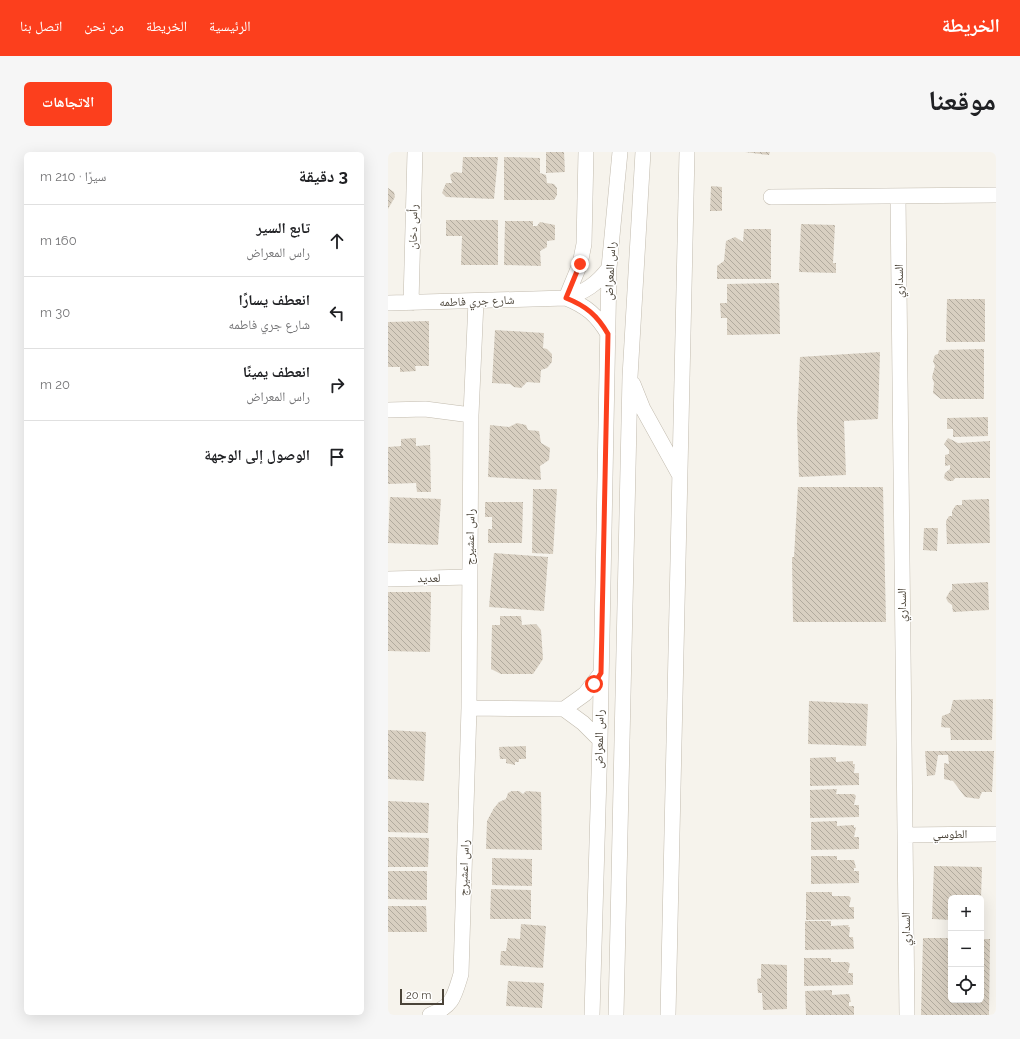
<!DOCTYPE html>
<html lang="ar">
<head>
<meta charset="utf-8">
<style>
	body { margin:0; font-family:Raleway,"Noto Naskh Arabic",sans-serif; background:#f6f6f6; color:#202124; direction:rtl }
	.controls { position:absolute; right:12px; bottom:12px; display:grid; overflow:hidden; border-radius:6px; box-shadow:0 4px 16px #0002 }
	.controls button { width:36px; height:36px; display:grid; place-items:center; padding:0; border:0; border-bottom:1px solid #e0e0e0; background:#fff; color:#202124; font:20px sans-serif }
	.scale { position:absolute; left:12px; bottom:10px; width:44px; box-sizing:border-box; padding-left:4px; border:2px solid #4b4439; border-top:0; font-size:11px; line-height:14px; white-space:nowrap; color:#4b4439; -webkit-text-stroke:3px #fff; paint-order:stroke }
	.stop { position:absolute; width:12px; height:12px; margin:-9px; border:3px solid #fc3f1d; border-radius:50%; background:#fff }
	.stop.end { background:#fc3f1d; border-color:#fff; box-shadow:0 1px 4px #0008 }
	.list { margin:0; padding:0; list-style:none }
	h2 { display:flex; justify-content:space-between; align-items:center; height:52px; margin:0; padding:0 16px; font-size:17px }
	h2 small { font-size:13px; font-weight:400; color:#757577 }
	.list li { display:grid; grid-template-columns:26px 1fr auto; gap:12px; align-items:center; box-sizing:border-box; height:72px; padding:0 16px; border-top:1px solid #e0e0e0 }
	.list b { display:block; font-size:15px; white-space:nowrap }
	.list p { margin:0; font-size:13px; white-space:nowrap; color:#757577 }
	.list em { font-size:13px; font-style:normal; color:#757577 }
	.icon { flex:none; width:22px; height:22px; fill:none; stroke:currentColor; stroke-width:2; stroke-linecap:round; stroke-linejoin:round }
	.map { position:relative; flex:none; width:608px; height:863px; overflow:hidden; direction:ltr; border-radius:6px }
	header { display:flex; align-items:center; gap:24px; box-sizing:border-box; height:56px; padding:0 20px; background:#fc3f1d; color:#fff }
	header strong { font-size:19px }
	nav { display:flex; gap:22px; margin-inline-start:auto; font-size:14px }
	.intro { display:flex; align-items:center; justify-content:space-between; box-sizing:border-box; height:96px; padding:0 24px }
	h1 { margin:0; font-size:28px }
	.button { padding:10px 18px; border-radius:6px; background:#fc3f1d; color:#fff; font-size:14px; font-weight:700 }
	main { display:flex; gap:24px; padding:0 24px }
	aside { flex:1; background:#fff; border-radius:6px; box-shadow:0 4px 16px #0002 }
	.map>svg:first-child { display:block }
	.building { fill:url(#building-back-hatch) }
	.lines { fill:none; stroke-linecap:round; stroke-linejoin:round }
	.minor-casing { stroke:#c2bbae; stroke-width:16 }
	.minor { stroke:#fff; stroke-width:15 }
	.route { stroke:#fc3f1d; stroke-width:5 }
	.labels { text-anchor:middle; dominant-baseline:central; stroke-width:3; stroke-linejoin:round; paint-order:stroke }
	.street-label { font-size:12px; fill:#4b4439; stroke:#fff }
</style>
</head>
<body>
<header>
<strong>الخريطة</strong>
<nav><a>الرئيسية</a><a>الخريطة</a><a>من نحن</a><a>اتصل بنا</a></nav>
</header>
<div class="intro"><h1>موقعنا</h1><a class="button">الاتجاهات</a></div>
<main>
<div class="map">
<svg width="608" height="863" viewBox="0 0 608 863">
	<defs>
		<pattern id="building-back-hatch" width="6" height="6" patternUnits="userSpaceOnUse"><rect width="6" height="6" fill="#d8cfc1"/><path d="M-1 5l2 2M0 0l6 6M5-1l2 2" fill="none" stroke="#b1aa9e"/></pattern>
	</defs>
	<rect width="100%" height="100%" fill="#f6f3ec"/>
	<path class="building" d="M158,0H176L177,20L158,21Z
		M357,0H382L381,3Z
		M75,5H110L106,47L58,45L54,41L58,31H64L62,23L66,20L74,21Z
		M116,5L152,6V21L158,23L159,31L166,32L169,36V43L166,48H116Z
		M323,34L334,35V59H322Z
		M0,36L6,40L7,45L0,57Z
		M58,68H110V113H73L74,84H58Z
		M117,69H145V74H149L152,70L167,73V88L159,89V95L152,99L153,114L116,113Z
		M413,72L447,73L445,111H448V121L411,120Z
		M356,77H383V127H329V114L336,109L338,89L347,85L355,90Z
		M391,131L392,182L339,183V166H333L332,151H339V132Z
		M559,147H597V190H558Z
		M41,169V214H27L28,219L12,220V215H0V170Z
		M107,178L156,181L155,196L159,197L164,202V210L159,216L153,218L152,231L139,230L133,236L126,235L122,232L104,231Z
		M596,197V247H553L545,241L546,231L544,225L547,214L545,209L547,203L550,202L551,198Z
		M492,200L490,267L456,269L458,323L411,325L409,270L412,205Z
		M600,265V284L565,285V277H559V266Z
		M129,271L138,273L140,278L151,279L153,291L162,296L161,308L152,314L153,328L100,325L102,273L121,275Z
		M28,286V294L42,293L43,340H29L28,331L0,332V295L13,294V287Z
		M560,286L570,291L602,289V326H567L565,329H560L556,326L557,321L562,317V313L557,314V303L561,302V298L556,292Z
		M410,335H495L498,470H405L404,405H406Z
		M145,337H169L165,402L144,401Z
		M2,345L53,347L50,393L0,391Z
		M601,347L602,391L559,392L558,369L561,364H564V359L568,353H574V348Z
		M97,350H135L134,391H100V377H104V365H97Z
		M536,376H550L549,399L535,398Z
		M106,401L160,405L156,459L101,455Z
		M600,430L601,458L565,460L564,453L560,450L558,446L562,439L564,438V432Z
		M0,440H43L42,500L0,499Z
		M112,464H133L134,473L148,472L153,478L155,507L145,522H113L103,517L104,473H112Z
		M605,547L604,588H563L562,576L553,575L554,564L562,561L565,548Z
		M421,549L480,552L478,594L420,592Z
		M0,578L38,580L36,629L0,627Z
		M138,594V607H131V610H127V613L118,611V607H112L111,595Z
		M537,599H606L604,640H594L591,647L577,645L565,629L556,627V611L561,612L560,603H550L547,623L539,624Z
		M448,605V610L465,609V612H467L466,621H471V633L422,634V606Z
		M449,637L448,642H466L468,644L466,653H471V665L422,666V638Z
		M124,639H131L135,642L138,639L153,640L154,698L98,697L99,669L106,656L111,650L118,647L120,641Z
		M0,649L41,651L40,681L0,680Z
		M449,669V674L466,673V676L468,675L466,685H471V697L423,698V670Z
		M0,685L41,686L40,715H0Z
		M423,704H449V708H466L468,716H466V719H471V731L423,732Z
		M104,706L144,707V734L104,733Z
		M546,714L594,715L593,746H563V768L544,767Z
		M0,719H39V748L0,747Z
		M103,737L143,738V767H102Z
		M418,740H444V744H461L463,746L461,755H466V767L418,768Z
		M0,754H38L39,780H0Z
		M417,769H443V774L461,773L460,775H462L461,785H465L466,797L417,798Z
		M133,772L158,774L155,816L112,813L113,799H118L120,786L132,787Z
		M535,786H563V848H593V787H602L601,863H533Z
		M416,806H443V810H460L462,812L460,821H465V833L416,834Z
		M373,812L399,813V857L375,858L374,841H370L369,827L373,826Z
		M120,829L156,831L154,856L118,854Z
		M444,838V843L461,842L463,850H461V854H466V863H418L417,839Z"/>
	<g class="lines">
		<defs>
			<path id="minor" d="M510,44L519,863
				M383,45L608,43
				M178,146L192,112L196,92L198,0
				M178,146C198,154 209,163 220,182
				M0,151L178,146C197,140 209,132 221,116
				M23,151L27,0
				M245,232L255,257L291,322
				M0,258L37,257L83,263
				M0,427L81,425
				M81,556L176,557L195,571L212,588
				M176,557L197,542L213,521
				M517,683L608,682
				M42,863C65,854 66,845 73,822L81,556L83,263L88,149
				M204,863L212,588L221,116L232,0
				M228,863L242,225L255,0
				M280,863L299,0"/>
		</defs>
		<use href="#minor" class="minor-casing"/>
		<use href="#minor" class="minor"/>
	</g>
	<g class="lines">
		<path class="route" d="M192,112L178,146C198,154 209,163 220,182L213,521L206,532"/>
	</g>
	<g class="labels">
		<g class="street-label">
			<text transform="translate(25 75) rotate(-89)">رأس دخان</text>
			<text transform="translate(222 119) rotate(-87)">راس المعراض</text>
			<text transform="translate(511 129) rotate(-91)">السداري</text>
			<text transform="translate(89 149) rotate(-2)">شارع جري فاطمه</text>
			<text transform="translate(82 385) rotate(-89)">راس اعشيرج</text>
			<text transform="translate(41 426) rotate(-1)">لعديد</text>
			<text transform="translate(514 453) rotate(-91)">السداري</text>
			<text transform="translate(211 587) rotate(-89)">راس المعراض</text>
			<text x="562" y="682">الطوسي</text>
			<text transform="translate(76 716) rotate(-88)">راس اعشيرج</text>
			<text transform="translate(518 777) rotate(-91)">السداري</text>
		</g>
	</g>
</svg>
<div class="controls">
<button>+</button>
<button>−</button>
<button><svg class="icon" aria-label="locate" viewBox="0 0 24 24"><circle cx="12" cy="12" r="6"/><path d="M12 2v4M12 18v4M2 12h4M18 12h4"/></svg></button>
</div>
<div class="scale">20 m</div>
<div class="stop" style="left:206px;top:532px"></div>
<div class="stop end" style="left:192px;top:112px"></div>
</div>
<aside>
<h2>3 دقيقة<small>سيرًا · 210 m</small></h2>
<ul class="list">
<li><svg class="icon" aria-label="ahead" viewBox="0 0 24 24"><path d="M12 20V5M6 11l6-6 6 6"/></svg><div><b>تابع السير</b><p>راس المعراض</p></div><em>160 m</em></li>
<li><svg class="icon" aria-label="left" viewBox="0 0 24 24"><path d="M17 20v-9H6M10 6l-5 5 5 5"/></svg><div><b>انعطف يسارًا</b><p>شارع جري فاطمه</p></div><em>30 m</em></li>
<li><svg class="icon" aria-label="right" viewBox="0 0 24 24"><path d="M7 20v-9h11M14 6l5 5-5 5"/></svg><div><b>انعطف يمينًا</b><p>راس المعراض</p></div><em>20 m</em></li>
<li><svg class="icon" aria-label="arrive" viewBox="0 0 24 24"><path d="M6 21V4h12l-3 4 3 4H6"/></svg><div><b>الوصول إلى الوجهة</b></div></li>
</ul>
</aside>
</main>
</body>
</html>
